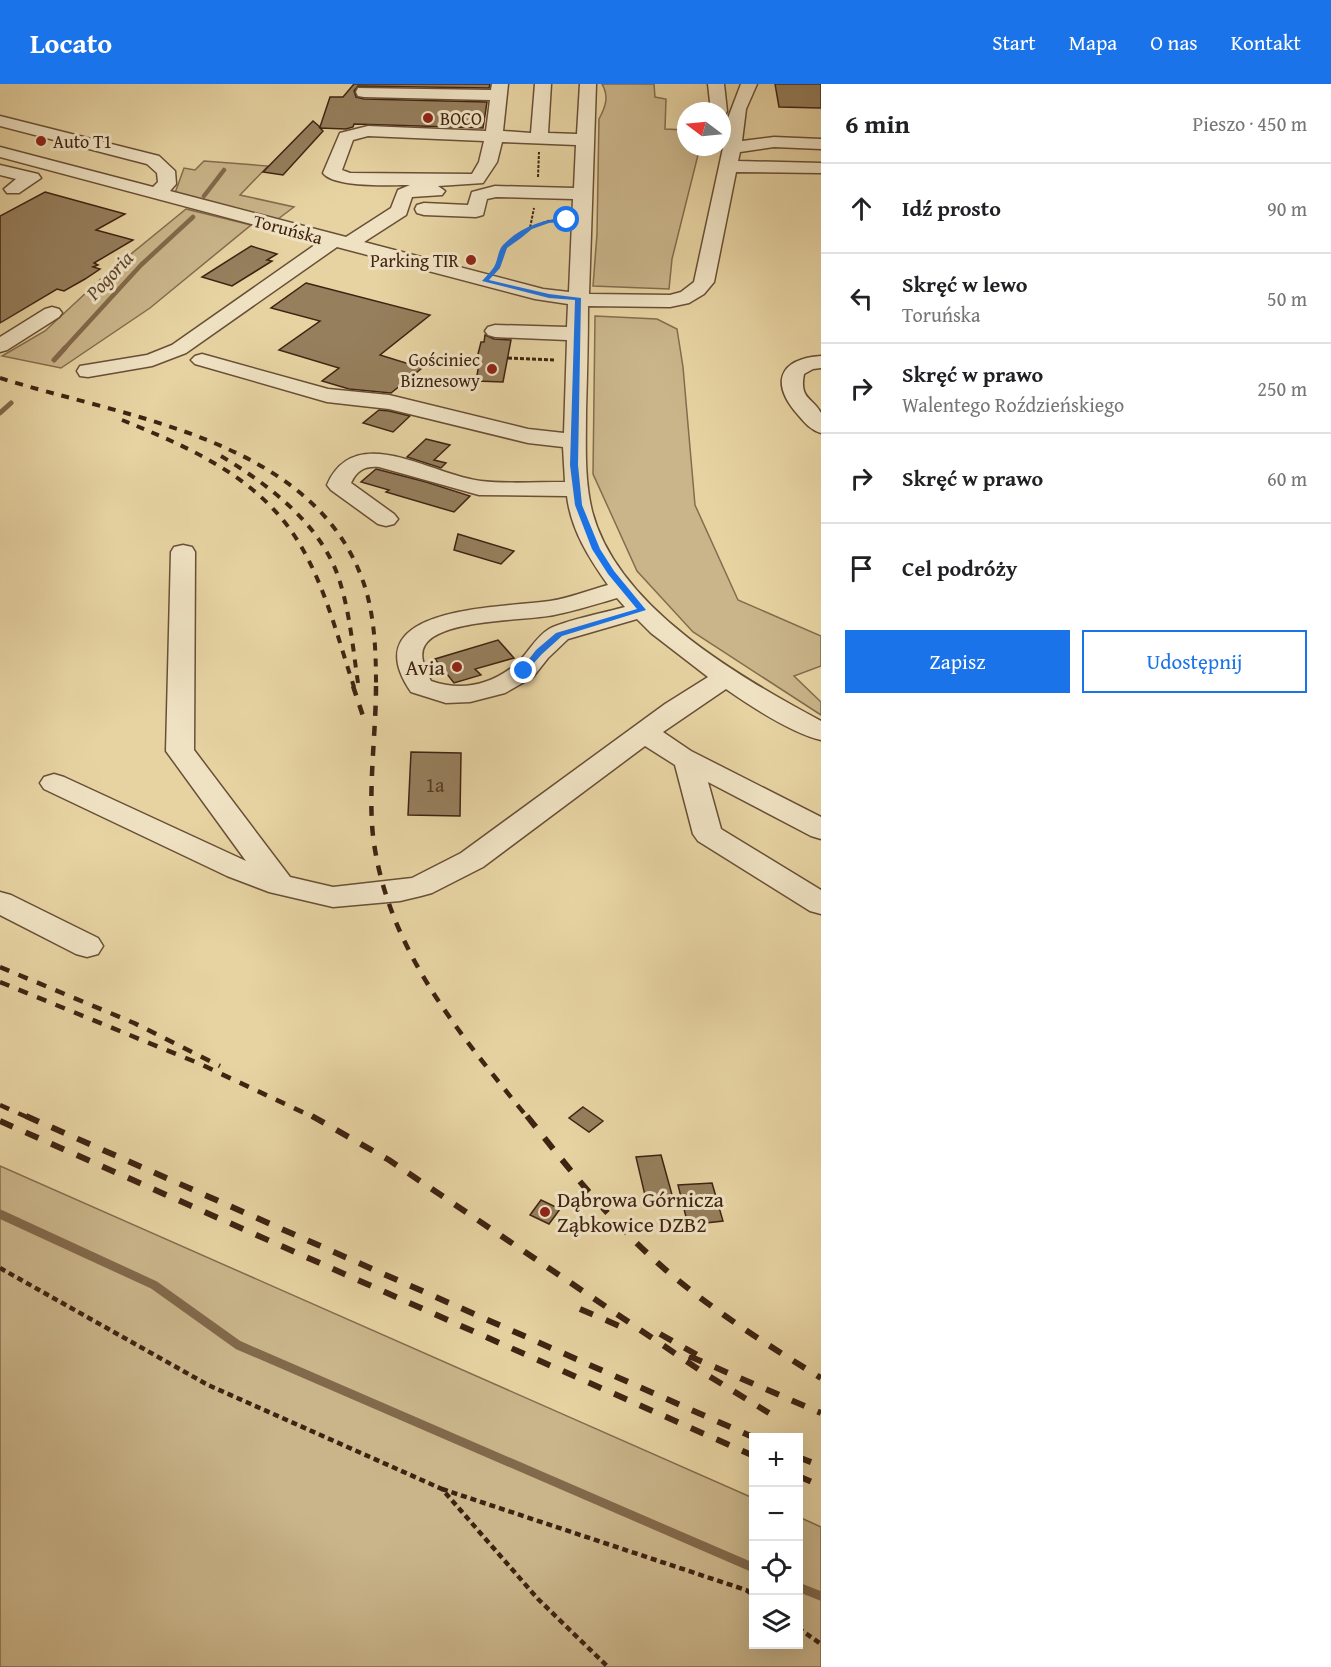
<!DOCTYPE html>
<html lang="pl">
<head>
<meta charset="utf-8">
<style>
	body { margin:0; font-family:"Gentium Book Plus",serif; background:#f6f6f6; color:#202124 }
	.controls { position:absolute; right:18px; bottom:18px; display:grid; overflow:hidden; border-radius:0px; box-shadow:0 6px 24px #0002 }
	.controls button { width:54px; height:54px; display:grid; place-items:center; padding:0; border:0; border-bottom:2px solid #e0e0e0; background:#fff; color:#202124; font:30px sans-serif }
	.compass { position:absolute; left:677px; top:18px; width:54px; height:54px; border-radius:50%; background:#fff; box-shadow:0 6px 24px #0002; rotate:286deg }
	.stop { position:absolute; width:18px; height:18px; margin:-14px; border:4px solid #1a73e8; border-radius:50%; background:#fff }
	.stop.end { background:#1a73e8; border-color:#fff; box-shadow:0 2px 6px #0008 }
	.list { margin:0; padding:0; list-style:none }
	h2 { display:flex; justify-content:space-between; align-items:center; height:78px; margin:0; padding:0 24px; font-size:26px }
	h2 small { font-size:20px; font-weight:400; color:#757577 }
	.list li { display:grid; grid-template-columns:39px 1fr auto; gap:18px; align-items:center; box-sizing:border-box; height:90px; padding:0 24px; border-top:2px solid #e0e0e0 }
	.list b { display:block; font-size:22px; white-space:nowrap }
	.list p { margin:0; font-size:20px; white-space:nowrap; color:#757577 }
	.list em { font-size:20px; font-style:normal; color:#757577 }
	.actions { display:flex; gap:12px; padding:18px 24px }
	.actions a { flex:1; padding:14px 0; border:2px solid #1a73e8; border-radius:0px; text-align:center; font-size:21px; color:#1a73e8 }
	.actions .main { background:#1a73e8; color:#fff }
	.icon { flex:none; width:33px; height:33px; fill:none; stroke:currentColor; stroke-width:2; stroke-linecap:round; stroke-linejoin:round }
	.map { position:relative; flex:none; width:821px; height:1583px; overflow:hidden }
	header { display:flex; align-items:center; gap:36px; box-sizing:border-box; height:84px; padding:0 30px; background:#1a73e8; color:#fff }
	header strong { font-size:28px }
	nav { display:flex; gap:33px; margin-inline-start:auto; font-size:21px }
	main { display:flex }
	aside { flex:1; background:#fff }
	.map>svg:first-child { display:block }
	.green { fill:#cab58a; stroke:#846c4e; stroke-width:1.5 }
	.lines { fill:none; stroke-linecap:round; stroke-linejoin:round }
	.stream-far2 { stroke:#82694b; stroke-width:4.5 }
	.stream-far1 { stroke:#82694b; stroke-width:5 }
	.stream { stroke:#82694b; stroke-width:9 }
	.building { fill:#967f5d; stroke:#3f2312; stroke-width:1.5 }
	.minor-casing { stroke:#694f36; stroke-width:3 }
	.path-far2 { stroke:#3f2312; stroke-width:2; stroke-dasharray:3 1.5; stroke-linecap:butt }
	.path-far1 { stroke:#3f2312; stroke-width:3; stroke-dasharray:4 2; stroke-linecap:butt }
	.path { stroke:#3f2312; stroke-width:4.5; stroke-dasharray:6 4; stroke-linecap:butt }
	.minor { fill:#efe2c3; fill-rule:evenodd }
	.rail-far2 { stroke:#3f2312; stroke-width:4; stroke-dasharray:8 8; stroke-linecap:butt }
	.rail-far1 { stroke:#3f2312; stroke-width:4.5; stroke-dasharray:10 10; stroke-linecap:butt }
	.rail { stroke:#3f2312; stroke-width:6; stroke-dasharray:14 14; stroke-linecap:butt }
	.route { fill:#1a73e8 }
	.poi-dot { fill:#8f2418; stroke:#efe2c3; stroke-width:2 }
	.labels { text-anchor:middle; dominant-baseline:central; stroke-width:6; stroke-linejoin:round; paint-order:stroke }
	.far-poi-label { font-size:18px; fill:#3f2312; stroke:#efe2c3; text-anchor:start }
	.far-street-label { font-size:18px; fill:#3f2312; stroke:#efe2c3 }
	.far-water-label { font-size:20px; font-style:italic; fill:#60462e; stroke:#efe2c3 }
	.number-label { font-size:20px; fill:#553a25 }
	.poi-label { font-size:22px; fill:#3f2312; stroke:#efe2c3; text-anchor:end }
</style>
</head>
<body>
<header>
<strong>Locato</strong>
<nav><a>Start</a><a>Mapa</a><a>O nas</a><a>Kontakt</a></nav>
</header>
<main>
<div class="map">
<svg width="821" height="1583" viewBox="0 0 821 1583">
	<rect width="100%" height="100%" fill="#e7d3a2"/>
	<filter id="stains"><feTurbulence type="fractalNoise" baseFrequency=".00333" numOctaves="4"/><feColorMatrix values="0 0 0 0 .2 0 0 0 0 .09 0 0 0 0 .02 0 0 0 .5 -.17"/></filter>
	<radialGradient id="worn" r=".72"><stop offset=".6" stop-color="#630" stop-opacity="0"/><stop offset="1" stop-color="#630" stop-opacity=".3"/></radialGradient>
	<path class="green" d="M602,0H654L655,13L666,15L665,45L686,46V63H698V71L672,175L669,205L593,202L597,150L599,35C606,22 609,12 602,0Z
		M204,77L268,82L240,111L294,123L278,135L175,109L184,84L195,86Z
		M186,125L251,141L150,224L61,284L2,272L45,247L104,192Z
		M595,232L657,235L677,245L683,283L695,421L738,516L821,552V582L794,592L821,618V631L693,548L637,487L593,390Z
		M0,1082L753,1414L754,1560H798L799,1433L821,1443V1583H0Z"/>
	<g class="lines">
		<path class="stream-far2" d="M204,112L224,86
			M64,265L141,181L193,133"/>
		<path class="stream-far1" d="M54,276L65,264
			M0,329L11,319"/>
		<path class="stream" d="M0,1130L154,1201L238,1261L754,1484
			M798,1503L821,1512"/>
	</g>
	<path class="building" d="M354,0H490L489,4L358,2L354,7L356,13L364,15L487,18L483,44L354,40L353,43L346,45L320,44L323,47L283,91L263,88L313,37L320,43L330,13H343Z
		M775,0H821V24L779,23Z
		M45,108L125,130L96,146L133,156L94,179L98,181L93,183L100,185L85,195L64,207L57,205L0,239V132Z
		M251,162L277,170L267,176L272,177L232,202L202,193Z
		M306,199L430,231L380,271L422,284L391,309L349,305L322,297L339,284L279,266L320,237L271,224Z
		M485,251L494,255L511,256L503,298L476,297L480,274H477L481,258H484Z
		M379,326L389,327L410,332L393,348L363,339Z
		M426,355L450,361L434,376L446,379L441,384L407,373Z
		M376,385L426,398L470,412L454,428L386,408L389,406L361,398Z
		M458,450L514,467L501,480L454,466Z
		M498,556L514,574L475,585L481,591L454,599L435,575Z
		M411,668L461,669L460,732L408,731Z
		M583,1023L603,1037L589,1048L569,1034Z
		M661,1071L674,1118L647,1120L636,1073Z
		M712,1099L723,1137L688,1141L678,1101Z
		M541,1116L560,1125L549,1140L530,1131Z"/>
	<g class="lines">
		<defs>
			<path id="minor" d="M492,0H508L503,47L531,49L535,0H551L548,49L577,50L580,0H596L589,210L670,211L681,208L694,198L723,64L722,32L728,34L741,0H757L746,25L742,57L774,53L821,55V65L774,63L740,68L738,77L821,79V89L736,88L714,198L704,210L689,219L670,223L588,222C588,257 587,292 586,327C586,360 584,394 592,427C617,523 739,593 821,637V656C791,649 752,623 726,605L663,648L691,667L821,733V755L811,752L708,698L721,745L821,806V830L810,827L698,757L693,750L675,681L645,662L483,783L432,809L421,812L400,817L333,823L269,808L227,792L44,705L40,699L44,693L54,690L64,693L246,777L166,667L171,468L174,463L183,461L192,463L195,468L194,666L290,793L333,803L412,794L461,769L665,620L708,593L651,549L637,535L568,555L548,574L533,593L505,609L470,618L446,619L411,608C351,521 503,524 550,517C570,514 589,506 608,501C589,474 571,446 567,412L479,411L379,383C365,382 357,386 351,399L394,430L398,435L394,440L386,442L378,440L331,406L327,401C355,336 433,392 481,397C508,400 537,398 565,398L563,363L528,359L389,325L327,318L195,280L191,276L195,272L202,270L328,305L389,311L528,345L564,349L567,256L495,253L488,251L485,247L488,243L495,241L567,243L568,220L535,215L337,163L186,269L152,282L88,293L80,292L77,287L80,282L147,271L172,261L319,158L0,73V63L153,103L158,98L157,89L147,80L0,42V32L159,72L175,87L176,100L170,107L346,153L391,124L398,106L410,101C392,101 334,104 323,89L340,49L368,42L486,47L490,16L364,13L358,12L356,8L358,4L491,6ZM368,52L484,57L479,78L472,90L350,89L342,86L353,56ZM502,58L576,61L574,104L495,102L472,108L468,121L424,119L417,121L415,125L417,129L424,131L476,133L483,131L487,115L496,113L573,115L569,208L543,205L364,158L406,131L412,113L442,111L445,107L438,102L483,99L497,78ZM617,514L625,523C607,528 563,537 549,545C534,554 527,572 514,582C488,602 460,607 431,597C426,587 418,572 425,561C441,535 525,537 554,531C575,527 596,520 617,514Z
				M708,0H724L727,27L725,31H722V27H711Z
				M0,81L38,90L41,94L19,109H7L4,105L16,95L0,91Z
				M52,223L59,225L62,229L59,233L7,266L0,268V253L45,225Z
				M821,272V284L813,285L804,290C799,316 813,313 821,329C821,334 821,343 821,349C811,346 805,339 799,332C770,300 778,275 821,272Z
				M0,808L11,811L98,854L103,862L98,870L87,873L76,870L0,831Z"/>
		</defs>
		<use href="#minor" class="minor-casing"/>
		<path class="path-far2" d="M538,93L539,68
			M561,125L558,136L561,143
			M530,144L548,137L560,136
			M497,183L504,163L530,144L534,124"/>
		<path class="path-far1" d="M508,274L554,276"/>
		<path class="path" d="M0,1184L208,1301L442,1405L538,1515L608,1583
			M442,1405L746,1506L754,1511
			M798,1544L821,1560"/>
		<use href="#minor" class="minor"/>
		<path class="rail-far2" d="M0,294C126,334 315,355 364,500C375,533 376,569 376,603
			M122,336C186,362 254,391 294,451C324,496 337,552 354,603
			M221,372C269,401 321,440 339,495C350,529 353,565 358,599"/>
		<path class="rail-far1" d="M353,602L364,635
			M376,602C376,649 368,705 373,752C387,865 459,949 528,1034
			M0,883L134,939L220,982
			M0,898L198,979L315,1034
			M0,1021L29,1034"/>
		<path class="rail" d="M26,1032L755,1354
			M312,1032L389,1076L704,1289L769,1329
			M527,1032C565,1080 603,1128 647,1169C699,1218 761,1257 821,1294
			M0,1037L754,1372
			M580,1225L631,1247
			M660,1250L699,1272
			M689,1272L821,1329
			M798,1373L821,1382
			M798,1392L821,1402"/>
	</g>
	<path class="route" d="M567,134L569,137L549,139L532,145L521,154L507,164L500,184L489,196L549,210L581,214L578,381L582,421L600,465L614,487L646,526L562,552L542,570L524,590L520,587L536,566L556,549L637,525L608,490L592,465L575,421L570,381L575,216L549,214L482,197C486,192 491,188 494,183C498,176 498,166 503,161C520,143 543,135 567,134Z"/>
	<g class="poi-dot">
		<circle cx="428" cy="34" r="6"/>
		<circle cx="41" cy="57" r="6"/>
		<circle cx="471" cy="176" r="6"/>
		<circle cx="492" cy="285" r="6"/>
		<circle cx="457" cy="583" r="6"/>
		<circle cx="545" cy="1128" r="6"/>
	</g>
	<g class="labels">
		<g class="far-poi-label">
			<text x="440" y="34">BOCO</text>
			<text x="53" y="57">Auto T1</text>
			<text x="459" y="176" text-anchor="end">Parking TIR</text>
			<text x="480" y="275" text-anchor="end">Gościniec<tspan x="480" dy="21">Biznesowy</tspan></text>
		</g>
		<g class="far-street-label">
			<text transform="translate(288 145) rotate(15)">Toruńska</text>
		</g>
		<g class="far-water-label">
			<text transform="translate(109 191) rotate(-47)">Pogoria</text>
		</g>
		<g class="number-label">
			<text x="435" y="700">1a</text>
		</g>
		<g class="poi-label">
			<text x="445" y="583">Avia</text>
			<text x="557" y="1115" text-anchor="start">Dąbrowa Górnicza<tspan x="557" dy="25">Ząbkowice DZB2</tspan></text>
		</g>
	</g>
	<rect width="100%" height="100%" filter="url(#stains)"/>
	<rect width="100%" height="100%" fill="url(#worn)"/>
</svg>
<div class="controls">
<button>+</button>
<button>−</button>
<button><svg class="icon" aria-label="locate" viewBox="0 0 24 24"><circle cx="12" cy="12" r="6"/><path d="M12 2v4M12 18v4M2 12h4M18 12h4"/></svg></button>
<button><svg class="icon" aria-label="layers" viewBox="0 0 24 24"><path d="M12 4l9 5-9 5-9-5zM3 14l9 5 9-5"/></svg></button>
</div>
<svg class="compass" viewBox="-18 -18 36 36"><path d="M0-13l5 13h-10z" fill="#e53935"/><path d="M0 13l5-13h-10z" fill="#757577"/></svg>
<div class="stop" style="left:567px;top:136px"></div>
<div class="stop end" style="left:524px;top:587px"></div>
</div>
<aside>
<h2>6 min<small>Pieszo · 450 m</small></h2>
<ul class="list">
<li><svg class="icon" aria-label="ahead" viewBox="0 0 24 24"><path d="M12 20V5M6 11l6-6 6 6"/></svg><div><b>Idź prosto</b></div><em>90 m</em></li>
<li><svg class="icon" aria-label="left" viewBox="0 0 24 24"><path d="M17 20v-9H6M10 6l-5 5 5 5"/></svg><div><b>Skręć w lewo</b><p>Toruńska</p></div><em>50 m</em></li>
<li><svg class="icon" aria-label="right" viewBox="0 0 24 24"><path d="M7 20v-9h11M14 6l5 5-5 5"/></svg><div><b>Skręć w prawo</b><p>Walentego Roździeńskiego</p></div><em>250 m</em></li>
<li><svg class="icon" aria-label="right" viewBox="0 0 24 24"><path d="M7 20v-9h11M14 6l5 5-5 5"/></svg><div><b>Skręć w prawo</b></div><em>60 m</em></li>
<li><svg class="icon" aria-label="arrive" viewBox="0 0 24 24"><path d="M6 21V4h12l-3 4 3 4H6"/></svg><div><b>Cel podróży</b></div></li>
</ul>
<div class="actions"><a class="main">Zapisz</a><a>Udostępnij</a></div>
</aside>
</main>
</body>
</html>
